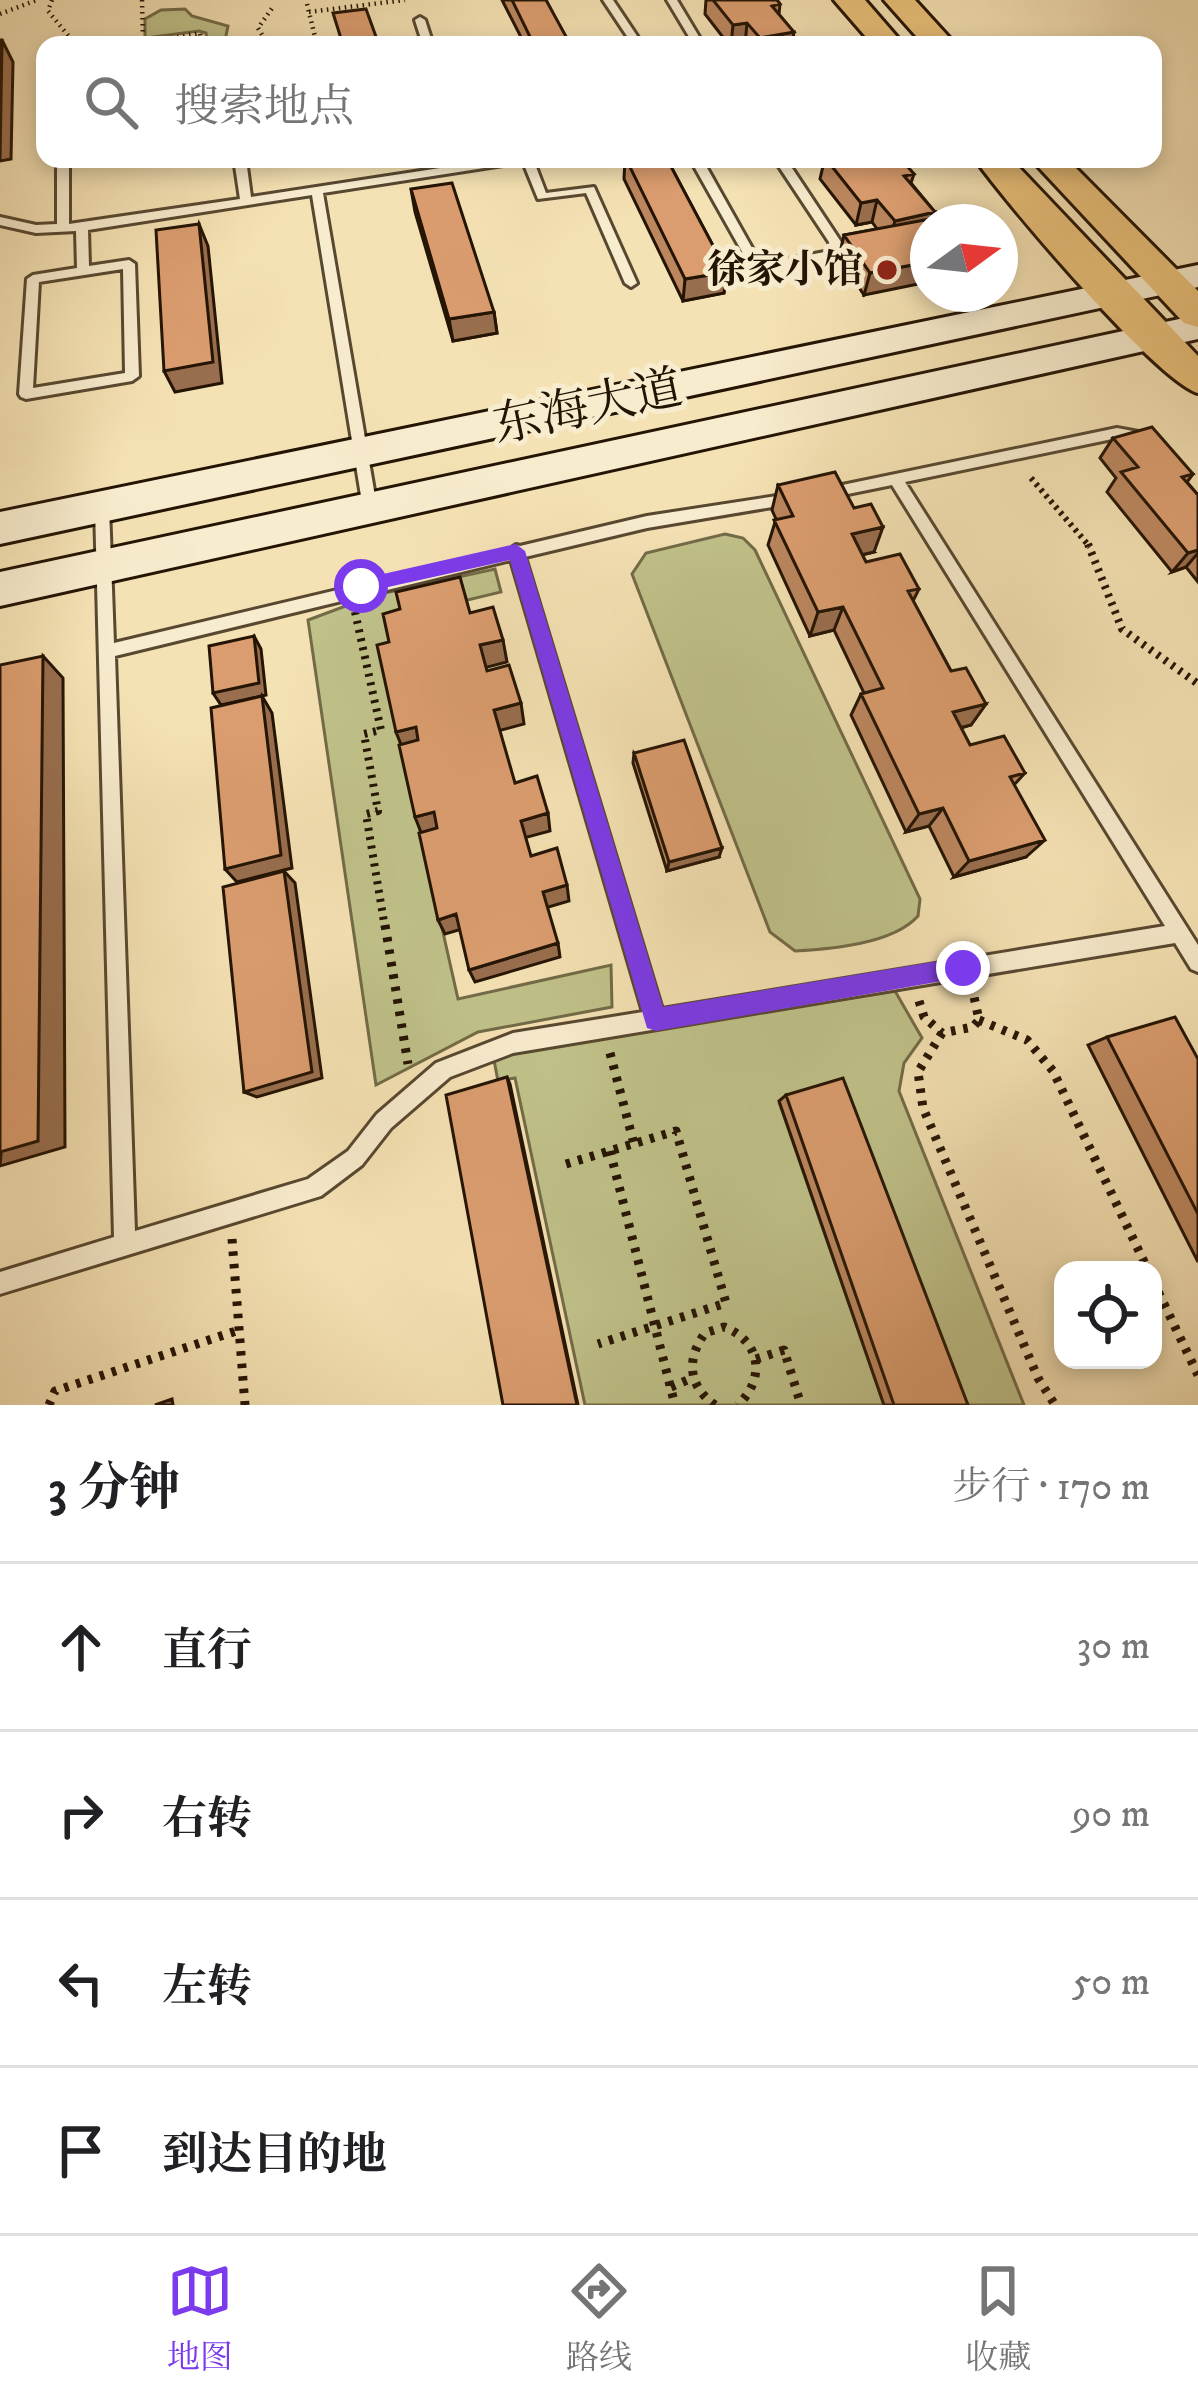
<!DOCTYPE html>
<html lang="zh">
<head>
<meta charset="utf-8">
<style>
	body { margin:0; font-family:"IM FELL DW Pica","Noto Serif SC",serif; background:#f2f2f2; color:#202124 }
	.controls { position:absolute; right:36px; bottom:36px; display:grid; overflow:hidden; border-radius:24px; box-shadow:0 6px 18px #0003 }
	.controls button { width:108px; height:108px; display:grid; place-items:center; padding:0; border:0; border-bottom:3px solid #e0e0e0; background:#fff; color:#202124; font:60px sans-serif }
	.compass { position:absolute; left:910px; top:204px; width:108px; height:108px; border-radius:50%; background:#fff; box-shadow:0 6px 18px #0003; rotate:75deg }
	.stop { position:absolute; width:36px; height:36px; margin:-27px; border:9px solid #7c3aed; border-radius:50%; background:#fff }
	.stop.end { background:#7c3aed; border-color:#fff; box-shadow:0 3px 12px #0008 }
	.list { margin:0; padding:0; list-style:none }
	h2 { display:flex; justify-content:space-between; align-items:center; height:156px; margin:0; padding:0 48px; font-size:51px }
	h2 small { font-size:39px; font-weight:400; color:#757577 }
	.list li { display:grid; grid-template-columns:78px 1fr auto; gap:36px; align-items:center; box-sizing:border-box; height:168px; padding:0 48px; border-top:3px solid #e0e0e0 }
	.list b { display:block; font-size:45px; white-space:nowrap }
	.list em { font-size:39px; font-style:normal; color:#757577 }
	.icon { flex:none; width:66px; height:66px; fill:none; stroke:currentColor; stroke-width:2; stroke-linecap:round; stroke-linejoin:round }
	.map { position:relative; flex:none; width:1198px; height:1405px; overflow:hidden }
	.search { position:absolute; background:#fff; box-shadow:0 6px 18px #0003; left:36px; right:36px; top:36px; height:132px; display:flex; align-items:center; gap:30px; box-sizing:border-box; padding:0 42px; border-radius:24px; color:#757577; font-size:45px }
	.sheet { height:828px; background:#fff }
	nav { display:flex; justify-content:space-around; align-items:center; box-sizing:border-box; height:168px; border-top:3px solid #e0e0e0; background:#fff; font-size:33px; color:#757577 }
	nav a { display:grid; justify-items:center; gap:6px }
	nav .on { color:#7c3aed }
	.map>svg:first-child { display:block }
	.green { fill:#c0c28a; stroke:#726b47; stroke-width:3 }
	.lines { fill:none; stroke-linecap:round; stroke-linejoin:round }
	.lane-casing { stroke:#584830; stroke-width:6 }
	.secondary-casing { stroke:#241404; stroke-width:6 }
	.primary-casing { stroke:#241404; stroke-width:6 }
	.path-far3 { stroke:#241404; stroke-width:4.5; stroke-dasharray:1.5 4.5; stroke-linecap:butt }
	.path-far2 { stroke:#241404; stroke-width:6; stroke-dasharray:3 4.5; stroke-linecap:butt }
	.path-far1 { stroke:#241404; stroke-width:8; stroke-dasharray:3 6; stroke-linecap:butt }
	.path { stroke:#241404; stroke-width:9; stroke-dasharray:4.5 8; stroke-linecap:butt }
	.lane { fill:#f8ecce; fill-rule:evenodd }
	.secondary { fill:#f8ecce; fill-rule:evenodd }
	.primary { fill:#eac17a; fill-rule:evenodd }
	.wall { fill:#bc875f; stroke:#241404; stroke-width:3 }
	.shaded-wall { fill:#996e4e; stroke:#241404; stroke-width:3 }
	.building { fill:#db9d6f; stroke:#241404; stroke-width:3 }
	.route { fill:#7c3aed }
	.poi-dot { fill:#8f2418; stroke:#f8ecce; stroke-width:4.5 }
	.labels { text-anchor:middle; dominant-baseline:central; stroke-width:10; stroke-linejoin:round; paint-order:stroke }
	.far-poi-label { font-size:39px; font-weight:bold; fill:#241404; stroke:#f8ecce; text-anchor:end }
	.street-label { font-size:48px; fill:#241404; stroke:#f8ecce }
</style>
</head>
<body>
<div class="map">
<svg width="1198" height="1405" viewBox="0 0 1198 1405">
	<rect width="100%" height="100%" fill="#f5e2b4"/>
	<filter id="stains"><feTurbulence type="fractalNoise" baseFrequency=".00167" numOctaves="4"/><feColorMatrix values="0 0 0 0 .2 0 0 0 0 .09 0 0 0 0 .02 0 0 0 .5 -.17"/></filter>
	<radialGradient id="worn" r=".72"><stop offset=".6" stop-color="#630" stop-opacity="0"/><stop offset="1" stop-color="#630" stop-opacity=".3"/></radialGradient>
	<path class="green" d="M185,9L192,16L228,26L224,45H208L206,33L199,31L145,38V19L161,10Z
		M725,534L743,538L755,550L920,899L918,916C893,944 831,949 795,951L770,932L632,574L646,553Z
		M495,569L501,592L397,617L382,661L458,999L611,965L612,1007L478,1032L376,1085L308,620L375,595Z
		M895,991L922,1038L904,1063L899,1091L1024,1405H947L779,1102L884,1405H585L515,1078L498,1081L493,1055Z"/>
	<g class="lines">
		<defs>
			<path id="lane" d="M603,0H613L643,45H633Z
				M667,0H677L704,45H694Z
				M420,17L425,20L433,45H423L415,20Z
				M57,159H69V224L240,199L234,159H246L251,197L499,159H533L546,193L594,187L637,283L631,287L625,283L586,193L538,199L523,162L323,193L377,508L370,514L363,508L312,195L88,230L89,266L129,260L135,264L139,376L132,381L26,399L21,397L19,394L27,279L33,275L77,268L76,231L36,233L0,225V217L36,225L57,224ZM123,269L125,373L33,388L39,282Z
				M690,159H702L761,264L830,251L829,242L774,159H786L841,242L842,254L836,258L753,271Z
				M1117,428L1149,434L1156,439L1149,444L1117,438L905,482L1198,945V972L1191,969L1175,943L513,1053L450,1077L391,1128L362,1165L321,1196L0,1294V1272L114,1237L95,507L97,503H107L109,507L114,643L510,549L516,545L520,546L647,516L796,493L801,494L803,498L801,502L796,503L647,528L525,557L662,1009L1165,926L892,485L828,498L821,493L828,488ZM511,560L643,1012L513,1033L436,1063L377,1114L348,1151L308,1179L135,1231L115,656Z"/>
			<path id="secondary" d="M1198,265V287L0,544V512Z
				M1198,315V339L0,606V572Z"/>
			<path id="primary" d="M834,0H865L904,45H873Z
				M884,0H915L956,45H924Z
				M975,159H1011L1198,356V393C1157,381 1005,202 975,159Z
				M1031,159H1067L1198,291V327L1184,323Z"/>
		</defs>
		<use href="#lane" class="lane-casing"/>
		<use href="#secondary" class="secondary-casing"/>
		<use href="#primary" class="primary-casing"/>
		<path class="path-far3" d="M52,0L48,11L76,45
			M142,0L143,40
			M307,4L317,45
			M309,12L405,0
			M0,14L37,0
			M136,45L200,33L202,45
			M268,45L258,28L273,7
			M291,45L316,42"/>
		<path class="path-far2" d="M1031,478L1090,547"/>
		<path class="path-far1" d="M1088,544L1122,629L1198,684
			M355,612L381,730L364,734L378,811L366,814L385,928"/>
		<path class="path" d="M385,925L408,1064
			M919,1001L924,1017L942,1033L973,1027L979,1020L973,992
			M979,1020L1027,1040L1053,1071L1148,1270
			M942,1033L918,1072L923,1108L1038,1378L1055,1405
			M610,1053L634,1144
			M610,1151L675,1405
			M566,1164L676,1131L726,1303L598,1344
			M232,1239L245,1405
			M1153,1281L1198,1375
			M756,1359L784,1350L801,1405
			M671,1387L692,1378
			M49,1405L55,1391L239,1330
			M715,1405C688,1386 686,1359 705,1333L724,1327C761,1341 766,1378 738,1405"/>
		<use href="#lane" class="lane"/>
		<use href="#secondary" class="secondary"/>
		<use href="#primary" class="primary"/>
	</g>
	<path class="wall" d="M502,0H546L569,45H525Z
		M706,0H777L780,4L779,14L792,45H729L705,14Z
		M625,159H667L727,272L724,293L683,301L624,179Z
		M822,159H890L914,174L911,183L935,212L933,218L864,295L839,257L844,235L877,229L872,222L856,225L820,179L824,162Z
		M411,189L494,312L497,333L453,341L415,212Z
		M1113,438L1193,474L1187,482L1198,495V582L1186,567L1172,572L1107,492L1116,478L1100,458Z
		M778,485L874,552L862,555L866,562L919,589L913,601L951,671L986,704L971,725L961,728L970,745L1025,773L1014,785L1026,857L954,877L929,826L906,832L851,715L861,694L864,693L834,630L810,636L768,545L776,519L772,510Z
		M634,753L719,857L667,871L633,763Z
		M1107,1037L1198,1059V1262L1088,1045Z
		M786,1095L968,1405H884L779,1101Z"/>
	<path class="shaded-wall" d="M747,23L745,45H731L733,25Z
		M794,32L792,45H759L760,38Z
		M2,40L13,62L11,159L0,161Z
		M159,159H184L160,163Z
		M877,200L872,222L856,225L861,203Z
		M935,212L932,222L888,243L895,221Z
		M199,224L208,246L222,383L175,392L164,371Z
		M928,262V282L864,295L870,273Z
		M727,272L724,293L683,301L685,279Z
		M494,312L497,333L453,341L449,319Z
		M883,527L874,552L843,559L852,534Z
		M1198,550V553L1186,567L1172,572L1188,553Z
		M843,607L834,630L810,636L818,612Z
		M254,636L261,649L266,695L221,705L213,693Z
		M503,640L507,662L484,668L480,645Z
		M43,656L63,678L65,1147L0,1166Z
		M262,696L272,713L292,868L237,882L225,869Z
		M521,703L524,724L498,731L494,710Z
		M986,704L971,725L939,733L953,712Z
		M416,727L423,748L404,752L396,732Z
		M943,808L929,826L906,832L919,814Z
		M434,812L441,830L422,835L415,817Z
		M548,813L550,831L524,838L521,821Z
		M1045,840L1026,857L954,877L969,861Z
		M722,848L719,857L667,871L669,862Z
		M284,871L295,883L322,1078L257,1097L244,1092Z
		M567,885L569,901L545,908L543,892Z
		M456,914L462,929L445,934L438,920Z
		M558,943L560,957L475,982L469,970Z
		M507,1077L510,1084L578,1405H577Z
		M172,1399L173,1405H155Z"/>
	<path class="building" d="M512,0H546L569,42L534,45Z
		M713,0H777L780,4L772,6L794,32L760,38L747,23L733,25Z
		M366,9L379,45H343L333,13Z
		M176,38L177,45H141V43Z
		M0,40H2L0,106Z
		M626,159H667L727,272L685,279Z
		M826,159H890L893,162L902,160L914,174L904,176L935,212L895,221L877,200L861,203Z
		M452,183L494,312L449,319L411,189Z
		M957,214L963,222H928V262L870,273L844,235Z
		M199,224L213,362L164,371L156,230Z
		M1152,427L1193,474L1182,477L1198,495V550L1188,553L1121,472L1138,467L1113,438Z
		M835,472L854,508L871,504L883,527L852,534L866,562L900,554L919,589L908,591L951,671L966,668L986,704L953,712L970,745L1004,736L1025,773L1010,777L1045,840L969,861L943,808L919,814L861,694L883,688L843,607L818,612L774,520L793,516L778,485Z
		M460,577L470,613L493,607L503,640L480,645L487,671L509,665L521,703L494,710L515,783L537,776L548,813L521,821L531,856L557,848L567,885L543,892L558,943L469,970L456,914L438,920L419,833L437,828L434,812L415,817L399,745L418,740L416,727L396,732L377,645L389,642L383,614L400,609L396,592Z
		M254,636L259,683L213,693L209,646Z
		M43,656L38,1141L0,1152V665Z
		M262,696L281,855L225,869L211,708Z
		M684,740L722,848L669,862L634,753Z
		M284,871L312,1072L244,1092L223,887Z
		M1175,1017L1198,1059V1214L1107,1037Z
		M507,1077L577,1405H503L446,1095Z
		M843,1078L968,1405H894L786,1095Z"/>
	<path class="route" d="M516,544L525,551L663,1007L963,957L974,968L971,976L656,1031L647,1028L510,560L361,593L352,586L361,579Z"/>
	<circle class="poi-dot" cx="887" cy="270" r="12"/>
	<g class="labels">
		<g class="far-poi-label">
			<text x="863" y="270">徐家小馆</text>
		</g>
		<g class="street-label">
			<text transform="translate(588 408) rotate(-12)">东海大道</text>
		</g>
	</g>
	<rect width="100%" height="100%" filter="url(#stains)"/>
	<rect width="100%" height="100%" fill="url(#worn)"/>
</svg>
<div class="controls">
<button><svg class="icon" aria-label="locate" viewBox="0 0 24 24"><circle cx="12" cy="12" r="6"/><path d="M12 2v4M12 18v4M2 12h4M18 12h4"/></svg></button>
</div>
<svg class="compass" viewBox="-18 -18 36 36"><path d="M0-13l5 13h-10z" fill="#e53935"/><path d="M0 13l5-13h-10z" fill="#757577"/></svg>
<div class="stop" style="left:361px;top:586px"></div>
<div class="stop end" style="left:963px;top:968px"></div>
<div class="search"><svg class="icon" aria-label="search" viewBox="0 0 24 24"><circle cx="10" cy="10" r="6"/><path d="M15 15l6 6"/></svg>搜索地点</div>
</div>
<section class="sheet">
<h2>3 分钟<small>步行 · 170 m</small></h2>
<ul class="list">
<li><svg class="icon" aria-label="ahead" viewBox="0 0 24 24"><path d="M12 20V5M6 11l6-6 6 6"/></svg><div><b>直行</b></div><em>30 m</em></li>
<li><svg class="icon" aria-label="right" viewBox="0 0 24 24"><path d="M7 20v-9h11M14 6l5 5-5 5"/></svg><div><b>右转</b></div><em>90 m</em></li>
<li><svg class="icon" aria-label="left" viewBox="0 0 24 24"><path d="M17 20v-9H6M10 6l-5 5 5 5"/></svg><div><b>左转</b></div><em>50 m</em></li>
<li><svg class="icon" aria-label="arrive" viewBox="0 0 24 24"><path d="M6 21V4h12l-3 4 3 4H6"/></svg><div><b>到达目的地</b></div></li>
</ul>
</section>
<nav>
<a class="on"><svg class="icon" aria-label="map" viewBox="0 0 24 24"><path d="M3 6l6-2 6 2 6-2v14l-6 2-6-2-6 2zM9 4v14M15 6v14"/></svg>地图</a>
<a><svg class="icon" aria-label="directions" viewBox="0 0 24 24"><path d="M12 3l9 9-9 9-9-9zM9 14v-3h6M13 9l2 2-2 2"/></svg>路线</a>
<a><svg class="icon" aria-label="saved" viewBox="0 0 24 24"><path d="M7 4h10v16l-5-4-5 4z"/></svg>收藏</a>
</nav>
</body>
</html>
